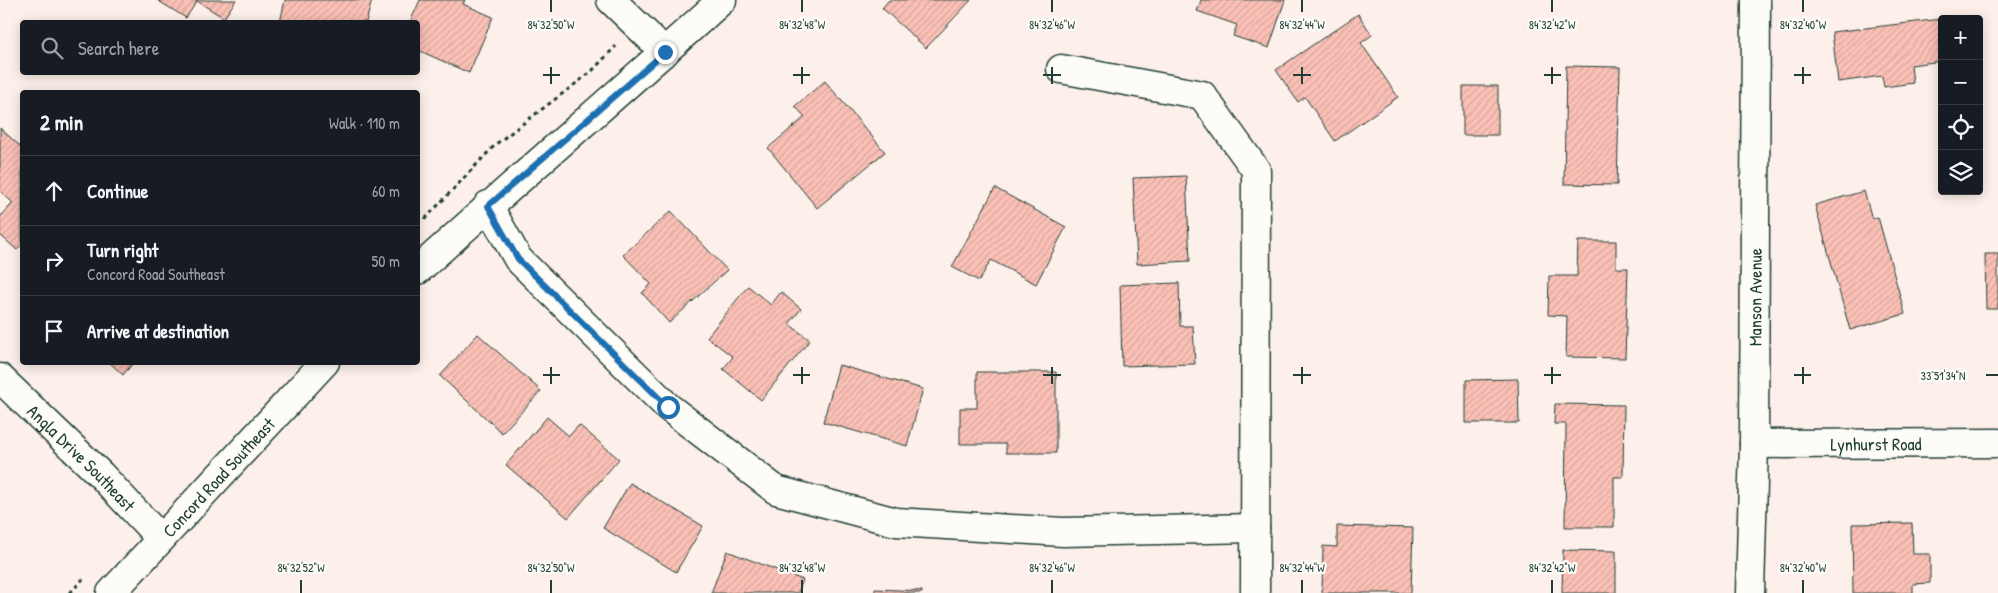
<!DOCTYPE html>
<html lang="en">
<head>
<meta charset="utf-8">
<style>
	body { margin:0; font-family:"Patrick Hand",sans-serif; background:#242831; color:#f1f3f6 }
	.controls { position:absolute; right:15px; top:15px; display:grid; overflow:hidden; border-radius:5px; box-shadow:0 2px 12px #0003 }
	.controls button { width:45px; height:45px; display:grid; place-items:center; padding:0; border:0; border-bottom:1px solid #363941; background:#171b24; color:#f1f3f6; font:25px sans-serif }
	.stop { position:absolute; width:15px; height:15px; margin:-11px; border:4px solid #1f6fb2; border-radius:50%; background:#fff }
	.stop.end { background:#1f6fb2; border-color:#fff; box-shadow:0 1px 5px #0008 }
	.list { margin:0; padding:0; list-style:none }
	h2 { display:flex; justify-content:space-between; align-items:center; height:65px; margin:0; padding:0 20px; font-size:21px }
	h2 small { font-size:16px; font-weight:400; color:#9ea1a6 }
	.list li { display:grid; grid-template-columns:32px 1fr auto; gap:15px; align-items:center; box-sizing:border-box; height:70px; padding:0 20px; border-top:1px solid #363941 }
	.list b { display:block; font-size:19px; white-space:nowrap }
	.list p { margin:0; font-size:16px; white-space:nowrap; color:#9ea1a6 }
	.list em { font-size:16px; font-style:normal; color:#9ea1a6 }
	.icon { flex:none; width:28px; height:28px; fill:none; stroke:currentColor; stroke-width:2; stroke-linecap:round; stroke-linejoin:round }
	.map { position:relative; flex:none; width:1998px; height:593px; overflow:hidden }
	.search { position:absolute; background:#171b24; box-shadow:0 2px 12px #0003; left:20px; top:20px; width:400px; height:55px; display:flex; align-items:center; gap:12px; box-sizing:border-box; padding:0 18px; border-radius:5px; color:#9ea1a6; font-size:19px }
	.panel { position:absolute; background:#171b24; box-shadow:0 2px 12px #0003; left:20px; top:90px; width:400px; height:275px; border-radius:5px }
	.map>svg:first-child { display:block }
	.building { fill:url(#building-hatch); stroke:#1f3d34 }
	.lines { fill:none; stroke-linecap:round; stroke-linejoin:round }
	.street-casing { stroke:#1f3d34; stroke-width:31 }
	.secondary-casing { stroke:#1f3d34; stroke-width:31 }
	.path { stroke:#1f3d34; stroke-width:3; stroke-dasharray:4 4; stroke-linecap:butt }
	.street { stroke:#fdfcf7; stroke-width:28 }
	.secondary { stroke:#fdfcf7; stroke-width:28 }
	.route { stroke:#1f6fb2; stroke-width:6 }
	.ticks { fill:none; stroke:#1f3d34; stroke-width:2 }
	.labels { text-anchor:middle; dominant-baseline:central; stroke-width:4.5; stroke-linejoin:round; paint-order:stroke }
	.street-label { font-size:18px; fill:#1f3d34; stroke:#fdfcf7 }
	.ticks-label { font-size:12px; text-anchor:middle; fill:#1f3d34; stroke:#fdfcf7; stroke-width:4.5; stroke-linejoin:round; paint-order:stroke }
</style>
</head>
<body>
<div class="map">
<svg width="1998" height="593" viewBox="0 0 1998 593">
	<defs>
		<pattern id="building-hatch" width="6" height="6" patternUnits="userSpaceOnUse" patternTransform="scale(1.25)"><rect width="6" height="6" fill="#fbc0b6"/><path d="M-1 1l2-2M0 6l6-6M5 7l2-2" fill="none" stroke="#d7a69d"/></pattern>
	</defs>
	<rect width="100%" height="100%" fill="#fdf0ea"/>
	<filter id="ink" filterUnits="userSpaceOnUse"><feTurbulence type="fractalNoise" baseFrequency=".02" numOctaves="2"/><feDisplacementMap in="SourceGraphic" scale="10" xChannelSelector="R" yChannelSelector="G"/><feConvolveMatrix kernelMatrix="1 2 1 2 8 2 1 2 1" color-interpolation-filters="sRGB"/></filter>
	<g filter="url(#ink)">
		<path class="building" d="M157,0H236L224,18L197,1L186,18Z
			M285,0H372L366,22H280Z
			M420,0H465L463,4L493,17L469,73L418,50V22H410Z
			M889,0H971L926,48L882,8Z
			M1201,0H1285L1269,48L1233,36L1237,25L1197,11Z
			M1358,14L1372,35L1361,43L1398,97L1335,141L1305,97L1298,102L1276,70Z
			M1950,18L1942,19V61L1911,65L1913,83L1884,87L1882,76L1838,82L1832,32Z
			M1566,66L1620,67L1617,185L1564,184Z
			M825,81L885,152L817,208L768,148L805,117L795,106Z
			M1463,86H1498V135H1463Z
			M0,128L22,148V244L17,250L0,235V217L13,203L0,191Z
			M1186,176L1190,261L1137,264L1133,178Z
			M995,188L1066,227L1036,284L991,260L979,281L952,267Z
			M1864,191L1872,219L1878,217L1905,314L1850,330L1815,205Z
			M671,211L727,270L669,323L642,293L651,284L623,255Z
			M1578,241H1616V268H1628L1625,358L1566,357L1567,316L1548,315L1549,276H1577Z
			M1985,254H1998V309H1986Z
			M1179,283L1180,326H1193L1195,364L1122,366L1120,285Z
			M748,286L771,305L781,292L801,309L789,324L810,340L761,400L723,369L733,357L707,337Z
			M478,334L541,391L502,433L440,376Z
			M109,362H134L123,375Z
			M839,365L923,389L907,446L823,422Z
			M977,372H1056V453H1006V444H960V408H977Z
			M1518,379L1519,423H1466V380Z
			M1555,404L1624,405L1623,477H1614V527H1565L1566,424H1554Z
			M547,417L569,436L579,425L619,459L568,518L506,465Z
			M630,483L703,526L676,572L603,528Z
			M1912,523L1913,554H1930V583L1913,584V593H1853L1852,524Z
			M1337,526L1413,528L1411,593H1322L1323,546L1337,547Z
			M1563,550L1616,551V593H1562Z
			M727,551L803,580L798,593H711Z
			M875,589L922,591V593H875Z"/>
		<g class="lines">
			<defs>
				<g id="street">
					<path d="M611,0L665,52"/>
					<path d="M1061,69L1202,95L1256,170L1255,593"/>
					<path d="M488,205L518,259L668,407L776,490L896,522L1063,532L1255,528"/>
					<path id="s1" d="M0,378L101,475L161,539"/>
					<path id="s2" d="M1754,444L1998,443"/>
					<path id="s3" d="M1750,593L1754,444L1756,0"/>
				</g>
				<g id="secondary">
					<path d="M418,270C518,179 622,91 722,0"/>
					<path id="s4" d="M111,593L325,362"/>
				</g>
			</defs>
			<use href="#street" class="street-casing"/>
			<use href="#secondary" class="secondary-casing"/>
			<path class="path" d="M425,219L496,144L591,72L616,46
				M70,593L83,579"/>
			<use href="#street" class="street"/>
			<use href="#secondary" class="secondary"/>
		</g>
	</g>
	<g class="lines" filter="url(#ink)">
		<path class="route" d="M665,52L488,206L518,259L668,407"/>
	</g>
	<path class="ticks" d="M551,0V12M802,0V12M1052,0V12M1302,0V12M1552,0V12M1803,0V12M551,67V84M802,67V84M1052,67V84M1302,67V84M1552,67V84M1803,67V84M543,75H560M793,75H810M1043,75H1061M1293,75H1311M1544,75H1561M1794,75H1811M551,367V384M802,367V384M1052,367V384M1302,367V384M1552,367V384M1803,367V384M543,375H560M793,375H810M1043,375H1061M1293,375H1311M1544,375H1561M1794,375H1811M1986,375H1998M301,580V593M551,580V593M802,580V593M1052,580V593M1302,580V593M1552,580V593M1803,580V593"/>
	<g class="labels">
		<g class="street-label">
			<text stroke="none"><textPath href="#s3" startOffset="296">Manson Avenue</textPath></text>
			<text stroke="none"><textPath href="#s2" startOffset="122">Lynhurst Road</textPath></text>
			<text stroke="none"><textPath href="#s1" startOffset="114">Angla Drive Southeast</textPath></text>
			<text stroke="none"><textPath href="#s4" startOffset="158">Concord Road Southeast</textPath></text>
		</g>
	</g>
	<g class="ticks-label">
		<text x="551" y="29">84°32'50"W</text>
		<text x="802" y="29">84°32'48"W</text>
		<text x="1052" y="29">84°32'46"W</text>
		<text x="1302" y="29">84°32'44"W</text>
		<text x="1552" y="29">84°32'42"W</text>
		<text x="1803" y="29">84°32'40"W</text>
		<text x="1943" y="380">33°51'34"N</text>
		<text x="301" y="572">84°32'52"W</text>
		<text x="551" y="572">84°32'50"W</text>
		<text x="802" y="572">84°32'48"W</text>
		<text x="1052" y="572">84°32'46"W</text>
		<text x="1302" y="572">84°32'44"W</text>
		<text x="1552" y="572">84°32'42"W</text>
		<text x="1803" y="572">84°32'40"W</text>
	</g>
</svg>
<div class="controls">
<button>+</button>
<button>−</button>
<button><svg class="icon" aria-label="locate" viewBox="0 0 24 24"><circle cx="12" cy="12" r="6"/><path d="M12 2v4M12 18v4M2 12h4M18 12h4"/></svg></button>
<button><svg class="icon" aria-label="layers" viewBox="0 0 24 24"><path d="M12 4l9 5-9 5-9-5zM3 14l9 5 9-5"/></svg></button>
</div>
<div class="stop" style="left:668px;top:407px"></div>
<div class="stop end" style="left:665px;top:52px"></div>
<div class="search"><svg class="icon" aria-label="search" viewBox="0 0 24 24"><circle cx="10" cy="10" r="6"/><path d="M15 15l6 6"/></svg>Search here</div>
<section class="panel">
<h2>2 min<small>Walk · 110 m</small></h2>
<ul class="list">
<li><svg class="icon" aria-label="ahead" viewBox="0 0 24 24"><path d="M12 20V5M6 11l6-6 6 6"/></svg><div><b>Continue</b></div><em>60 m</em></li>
<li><svg class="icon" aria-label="right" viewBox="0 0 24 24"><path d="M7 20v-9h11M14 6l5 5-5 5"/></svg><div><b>Turn right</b><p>Concord Road Southeast</p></div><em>50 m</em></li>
<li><svg class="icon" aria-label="arrive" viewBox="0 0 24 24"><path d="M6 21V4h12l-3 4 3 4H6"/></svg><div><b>Arrive at destination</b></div></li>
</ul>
</section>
</div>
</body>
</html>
